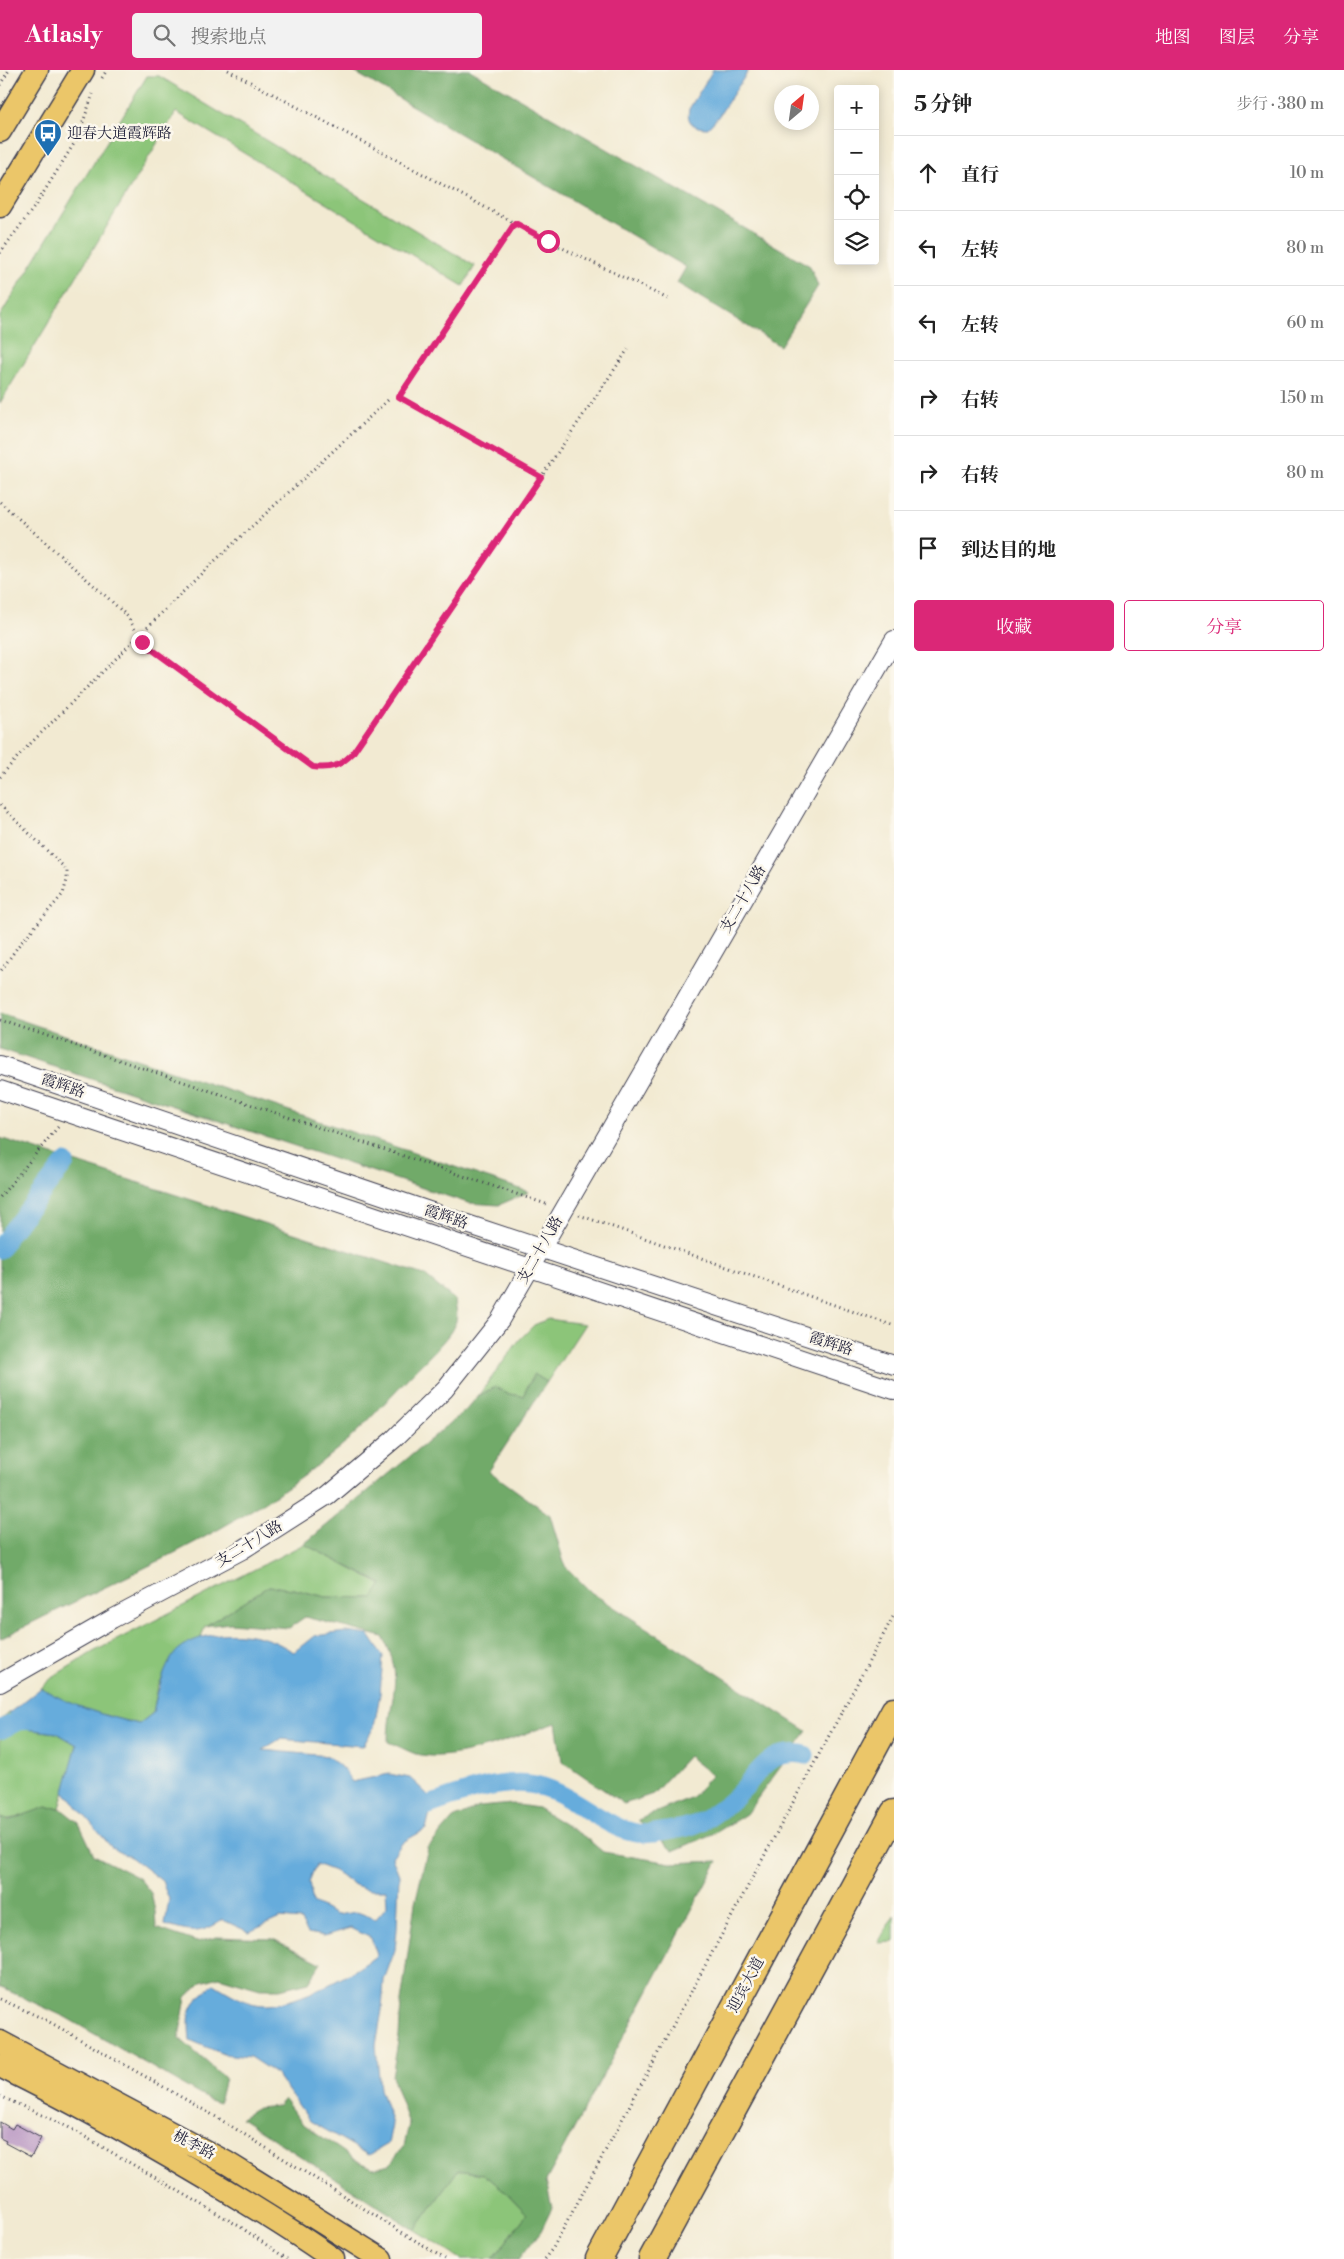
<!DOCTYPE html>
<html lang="zh">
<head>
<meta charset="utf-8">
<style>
	body { margin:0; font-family:"Libre Bodoni","Noto Serif SC",serif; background:#f2f2f2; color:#222 }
	.controls { position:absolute; right:15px; top:15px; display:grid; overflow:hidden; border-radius:5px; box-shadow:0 2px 12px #0003 }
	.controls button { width:45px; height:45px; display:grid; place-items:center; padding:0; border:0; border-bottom:1px solid #e0e0e0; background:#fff; color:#222; font:25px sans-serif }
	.compass { position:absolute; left:774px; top:15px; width:45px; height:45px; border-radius:50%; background:#fff; box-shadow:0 2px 12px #0003; rotate:29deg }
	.stop { position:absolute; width:15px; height:15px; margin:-11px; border:4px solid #db2777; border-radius:50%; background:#fff }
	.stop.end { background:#db2777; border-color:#fff; box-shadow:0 1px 5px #0008 }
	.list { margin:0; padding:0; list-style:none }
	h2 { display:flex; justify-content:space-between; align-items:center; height:65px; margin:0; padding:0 20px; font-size:21px }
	h2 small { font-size:16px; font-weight:400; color:#767676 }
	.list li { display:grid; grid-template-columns:32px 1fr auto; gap:15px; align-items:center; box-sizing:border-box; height:75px; padding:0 20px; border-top:1px solid #e0e0e0 }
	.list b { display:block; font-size:19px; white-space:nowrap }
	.list em { font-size:16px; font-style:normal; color:#767676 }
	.actions { display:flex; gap:10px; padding:15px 20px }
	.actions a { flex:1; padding:11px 0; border:1px solid #db2777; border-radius:5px; text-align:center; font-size:18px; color:#db2777 }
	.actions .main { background:#db2777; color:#fff }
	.icon { flex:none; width:28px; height:28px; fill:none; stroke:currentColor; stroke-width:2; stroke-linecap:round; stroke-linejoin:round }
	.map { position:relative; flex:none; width:894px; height:2189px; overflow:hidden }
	header { display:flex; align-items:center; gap:30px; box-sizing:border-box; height:70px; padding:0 25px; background:#db2777; color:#fff }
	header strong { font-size:24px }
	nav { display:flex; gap:28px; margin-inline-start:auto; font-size:18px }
	.search { width:350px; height:45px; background:#f2f2f2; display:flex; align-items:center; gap:12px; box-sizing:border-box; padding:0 18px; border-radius:5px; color:#767676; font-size:19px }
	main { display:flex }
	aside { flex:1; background:#fff }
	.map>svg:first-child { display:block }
	.green { fill:#8cc579; stroke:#57745a }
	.forest { fill:#71aa69; stroke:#4a6652 }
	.water { fill:#66acdc; stroke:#44678c; fill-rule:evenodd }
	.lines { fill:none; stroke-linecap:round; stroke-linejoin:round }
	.canal { stroke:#66acdc; stroke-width:19 }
	.building { fill:#b997c3 }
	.minor-casing { stroke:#414052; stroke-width:20 }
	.major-casing { stroke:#414052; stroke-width:25 }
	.highway-casing { stroke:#414052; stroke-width:29 }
	.path { stroke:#414052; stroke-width:3; stroke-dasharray:1 4; stroke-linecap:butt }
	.minor { stroke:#fff; stroke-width:18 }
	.major { stroke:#ebc669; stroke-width:22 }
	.highway { stroke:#ebc669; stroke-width:26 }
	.route { stroke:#db2777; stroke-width:6 }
	.labels { text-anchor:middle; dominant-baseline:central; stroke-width:5; stroke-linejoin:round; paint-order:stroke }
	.poi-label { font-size:15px; fill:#22223b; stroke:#fbf7ec; text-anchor:start }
	.street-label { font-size:15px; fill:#22223b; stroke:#fbf7ec }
</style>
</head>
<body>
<header>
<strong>Atlasly</strong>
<div class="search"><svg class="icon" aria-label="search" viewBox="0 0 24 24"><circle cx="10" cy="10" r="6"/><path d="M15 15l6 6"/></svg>搜索地点</div>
<nav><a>地图</a><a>图层</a><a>分享</a></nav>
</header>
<main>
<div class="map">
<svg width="894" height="2189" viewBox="0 0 894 2189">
	<rect width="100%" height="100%" fill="#fbf7ec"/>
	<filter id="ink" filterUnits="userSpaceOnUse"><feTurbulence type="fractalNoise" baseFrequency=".02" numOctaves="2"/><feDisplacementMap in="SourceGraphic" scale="10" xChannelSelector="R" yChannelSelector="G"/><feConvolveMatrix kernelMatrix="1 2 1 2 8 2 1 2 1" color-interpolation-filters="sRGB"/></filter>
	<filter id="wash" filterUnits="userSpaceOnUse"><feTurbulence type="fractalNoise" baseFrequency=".0096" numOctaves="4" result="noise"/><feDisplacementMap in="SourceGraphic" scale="20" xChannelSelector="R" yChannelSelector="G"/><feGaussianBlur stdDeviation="1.12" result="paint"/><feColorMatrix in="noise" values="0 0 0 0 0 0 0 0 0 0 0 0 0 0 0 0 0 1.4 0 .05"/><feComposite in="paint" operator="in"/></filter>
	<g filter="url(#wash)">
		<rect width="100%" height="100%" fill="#f2ead2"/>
		<path class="green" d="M147,6H159L475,196L463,216L176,42L0,333V246Z
			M548,1249L585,1254L547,1312L534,1304L523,1326L509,1324L496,1317L478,1326L520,1269L534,1255Z
			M304,1474L382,1515L373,1528L326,1527L293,1519L269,1516L205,1556L201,1568L177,1581L158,1616L153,1643L139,1654C104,1646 73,1637 41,1618L54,1606L93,1582Z
			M9,1643L26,1659L57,1663L77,1675L60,1738C37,1736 23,1751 0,1749V1651Z
			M894,1845V1872L878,1873Z
			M458,2100L484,2104L506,2122L527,2144L493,2189H461L415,2160Z"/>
		<path class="forest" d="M351,0H470L810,196L818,216L780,276L677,213L686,197Z
			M0,943L529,1122L499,1135L468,1133L0,979Z
			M0,1068L424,1205L455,1230C456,1239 459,1247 454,1256C448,1270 418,1297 406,1310C385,1332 364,1357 340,1377C240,1462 115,1509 0,1569Z
			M534,1304L547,1312L489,1401L550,1445L565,1496L592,1523L807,1661L746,1744L717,1762L673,1781L638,1750L692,1727L712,1705L688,1686L653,1724L624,1734L562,1691L556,1653C518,1665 452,1696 413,1683C405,1680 397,1675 388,1672C388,1628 406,1610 383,1567L305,1547L289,1558L230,1553L205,1556L269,1516L293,1519L326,1527L373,1528L382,1514L304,1474L466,1340L478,1326L496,1317L509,1324L523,1326Z
			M512,1734L538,1738L585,1767L603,1782L671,1793L718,1791L546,2111L552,2138L541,2161L519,2189H493L527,2144L506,2122L484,2104L458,2100L415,2160L241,2048L258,2038L278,2036L284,2029L302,2053L354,2089L373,2098L390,2094L404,2076L409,2054L392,2006L399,1966L401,1932L415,1833L428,1778L453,1749L479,1737Z
			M46,1737L60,1738L79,1753L94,1785L139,1808L151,1823L155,1841L156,1858L197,1872L217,1867L273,1869L321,1893L309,1912L280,1919H260L219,1907L202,1912L186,1927L179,1968L225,2008L219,2033L209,2030L65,1947L0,1917V1749L10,1750Z"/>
		<path class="water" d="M713,0H749L718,47L708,58C694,58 686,53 689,39Z
			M346,1562L369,1565L383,1586L380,1624L374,1657L363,1676L280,1669L262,1680L328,1686L343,1699L352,1712L389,1704L410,1708L428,1725L432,1734L426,1759L403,1772L392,1787L399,1805L397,1859L395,1880L384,1910L382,1940L376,1975L380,2019L392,2054L388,2074L369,2085L310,2051L276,2004L250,1987L223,1984L190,1970C187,1940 190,1933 214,1914C229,1923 248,1936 267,1935C299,1933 352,1905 377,1885L371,1868L351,1858L324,1866L308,1863L300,1850L280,1848L249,1862L223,1850C199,1865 191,1863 165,1855L169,1829L162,1811L132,1788L112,1778L64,1721L77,1675L57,1663L26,1659L9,1643L41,1618C72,1636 104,1646 139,1654L153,1643C156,1626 165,1592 178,1580C202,1560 242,1560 270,1570C279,1573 286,1578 294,1582L314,1566ZM316,1794L334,1801L355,1815L370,1820H386L387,1836L376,1849L357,1842L336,1845L313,1833L309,1812Z"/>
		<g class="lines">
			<path class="canal" d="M0,1179L10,1163L65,1093
				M0,1660L18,1651L43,1649
				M407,1743C441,1731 493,1709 529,1714C574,1719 611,1770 653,1763C674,1760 694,1758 711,1746C722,1739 734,1729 743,1719C752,1710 761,1695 772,1689C780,1684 796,1682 805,1685"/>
		</g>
		<g id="blocks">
			<path class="building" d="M0,2052L12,2059L15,2054L41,2068L31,2087L5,2073L6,2071L0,2068Z"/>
		</g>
	</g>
	<g filter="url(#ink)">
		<use href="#blocks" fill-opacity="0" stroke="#414052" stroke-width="1"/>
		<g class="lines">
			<defs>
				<path id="minor" d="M0,995L470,1155L894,1295
					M0,1020L894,1320
					M0,1613L112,1549L242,1480L328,1425L394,1369L445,1319L500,1250L894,570"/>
				<path id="major" d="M0,61L37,0
					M0,136L83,0
					M0,1972L227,2093L381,2189
					M0,1996C81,2036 160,2080 237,2127C270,2147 302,2167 333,2189"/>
				<path id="highway" d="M599,2189L894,1641
					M652,2189L894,1743"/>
			</defs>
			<use href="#minor" class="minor-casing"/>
			<use href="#major" class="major-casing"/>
			<use href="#highway" class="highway-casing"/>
			<path class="path" d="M228,0L548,171L670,230
				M102,8L107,0
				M0,15L9,0
				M515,153L399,327L541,407
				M0,183L35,136L77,69L93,24
				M0,432L108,528L128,547L142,572L313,697C331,699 340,696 352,684L629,278
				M0,707L21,683L205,500L388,330
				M0,735L67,800V810L63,824L19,875L0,902
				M0,950L549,1135
				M0,1127L58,1057
				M579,1145L894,1256
				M0,1929L46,1950L218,2048L445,2189
				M0,2026L68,2057L239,2156L287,2189
				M544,2189L553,2178L894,1545"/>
			<use href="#minor" class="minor"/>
			<use href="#major" class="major"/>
			<use href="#highway" class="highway"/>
		</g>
	</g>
	<g class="lines" filter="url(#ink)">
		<path class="route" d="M142,572L313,697C331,699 340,696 352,684L541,407L399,327L515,153L548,171"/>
	</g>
	<defs>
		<symbol id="bus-pin" viewBox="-11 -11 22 30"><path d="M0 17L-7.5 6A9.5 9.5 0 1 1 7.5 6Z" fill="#1f6fb2" stroke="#fbf7ec"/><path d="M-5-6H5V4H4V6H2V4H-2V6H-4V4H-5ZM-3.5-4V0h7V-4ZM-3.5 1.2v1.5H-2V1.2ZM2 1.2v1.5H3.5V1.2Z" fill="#fff"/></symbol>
	</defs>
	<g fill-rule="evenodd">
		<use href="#bus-pin" x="32" y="47" width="32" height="43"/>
	</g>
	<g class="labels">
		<g class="poi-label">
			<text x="67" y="63">迎春大道霞辉路</text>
		</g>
		<g class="street-label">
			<text transform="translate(743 829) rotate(-60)">支二十八路</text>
			<text transform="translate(63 1016) rotate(19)">霞辉路</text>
			<text transform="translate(446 1147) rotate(19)">霞辉路</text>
			<text transform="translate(540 1180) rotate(-60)">支二十八路</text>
			<text transform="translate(831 1274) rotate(18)">霞辉路</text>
			<text transform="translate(249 1474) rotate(-31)">支二十八路</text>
			<text transform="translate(746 1915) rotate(-62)">迎宾大道</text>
			<text transform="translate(194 2075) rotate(28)">桃李路</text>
		</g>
	</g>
</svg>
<div class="controls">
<button>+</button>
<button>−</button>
<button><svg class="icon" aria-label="locate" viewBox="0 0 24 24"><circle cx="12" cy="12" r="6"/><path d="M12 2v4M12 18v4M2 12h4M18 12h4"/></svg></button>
<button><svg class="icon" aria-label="layers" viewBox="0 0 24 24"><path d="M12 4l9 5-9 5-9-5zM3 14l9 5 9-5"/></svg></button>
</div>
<svg class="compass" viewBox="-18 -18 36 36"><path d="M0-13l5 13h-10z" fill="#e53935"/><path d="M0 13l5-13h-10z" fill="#767676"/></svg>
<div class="stop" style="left:548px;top:171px"></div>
<div class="stop end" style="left:142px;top:572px"></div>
</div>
<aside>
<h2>5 分钟<small>步行 · 380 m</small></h2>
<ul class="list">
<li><svg class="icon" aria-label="ahead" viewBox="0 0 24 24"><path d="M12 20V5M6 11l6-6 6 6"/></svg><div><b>直行</b></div><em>10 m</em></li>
<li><svg class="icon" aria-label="left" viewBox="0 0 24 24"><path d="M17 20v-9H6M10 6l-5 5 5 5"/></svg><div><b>左转</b></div><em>80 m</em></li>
<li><svg class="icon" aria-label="left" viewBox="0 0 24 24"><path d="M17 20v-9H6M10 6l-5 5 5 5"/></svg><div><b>左转</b></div><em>60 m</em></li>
<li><svg class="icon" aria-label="right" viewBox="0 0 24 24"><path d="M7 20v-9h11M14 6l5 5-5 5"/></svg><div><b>右转</b></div><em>150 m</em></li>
<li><svg class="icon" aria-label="right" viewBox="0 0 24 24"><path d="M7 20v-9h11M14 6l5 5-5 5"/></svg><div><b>右转</b></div><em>80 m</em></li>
<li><svg class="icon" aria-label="arrive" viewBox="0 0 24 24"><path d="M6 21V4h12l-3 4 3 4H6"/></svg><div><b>到达目的地</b></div></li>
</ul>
<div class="actions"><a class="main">收藏</a><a>分享</a></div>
</aside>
</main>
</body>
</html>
